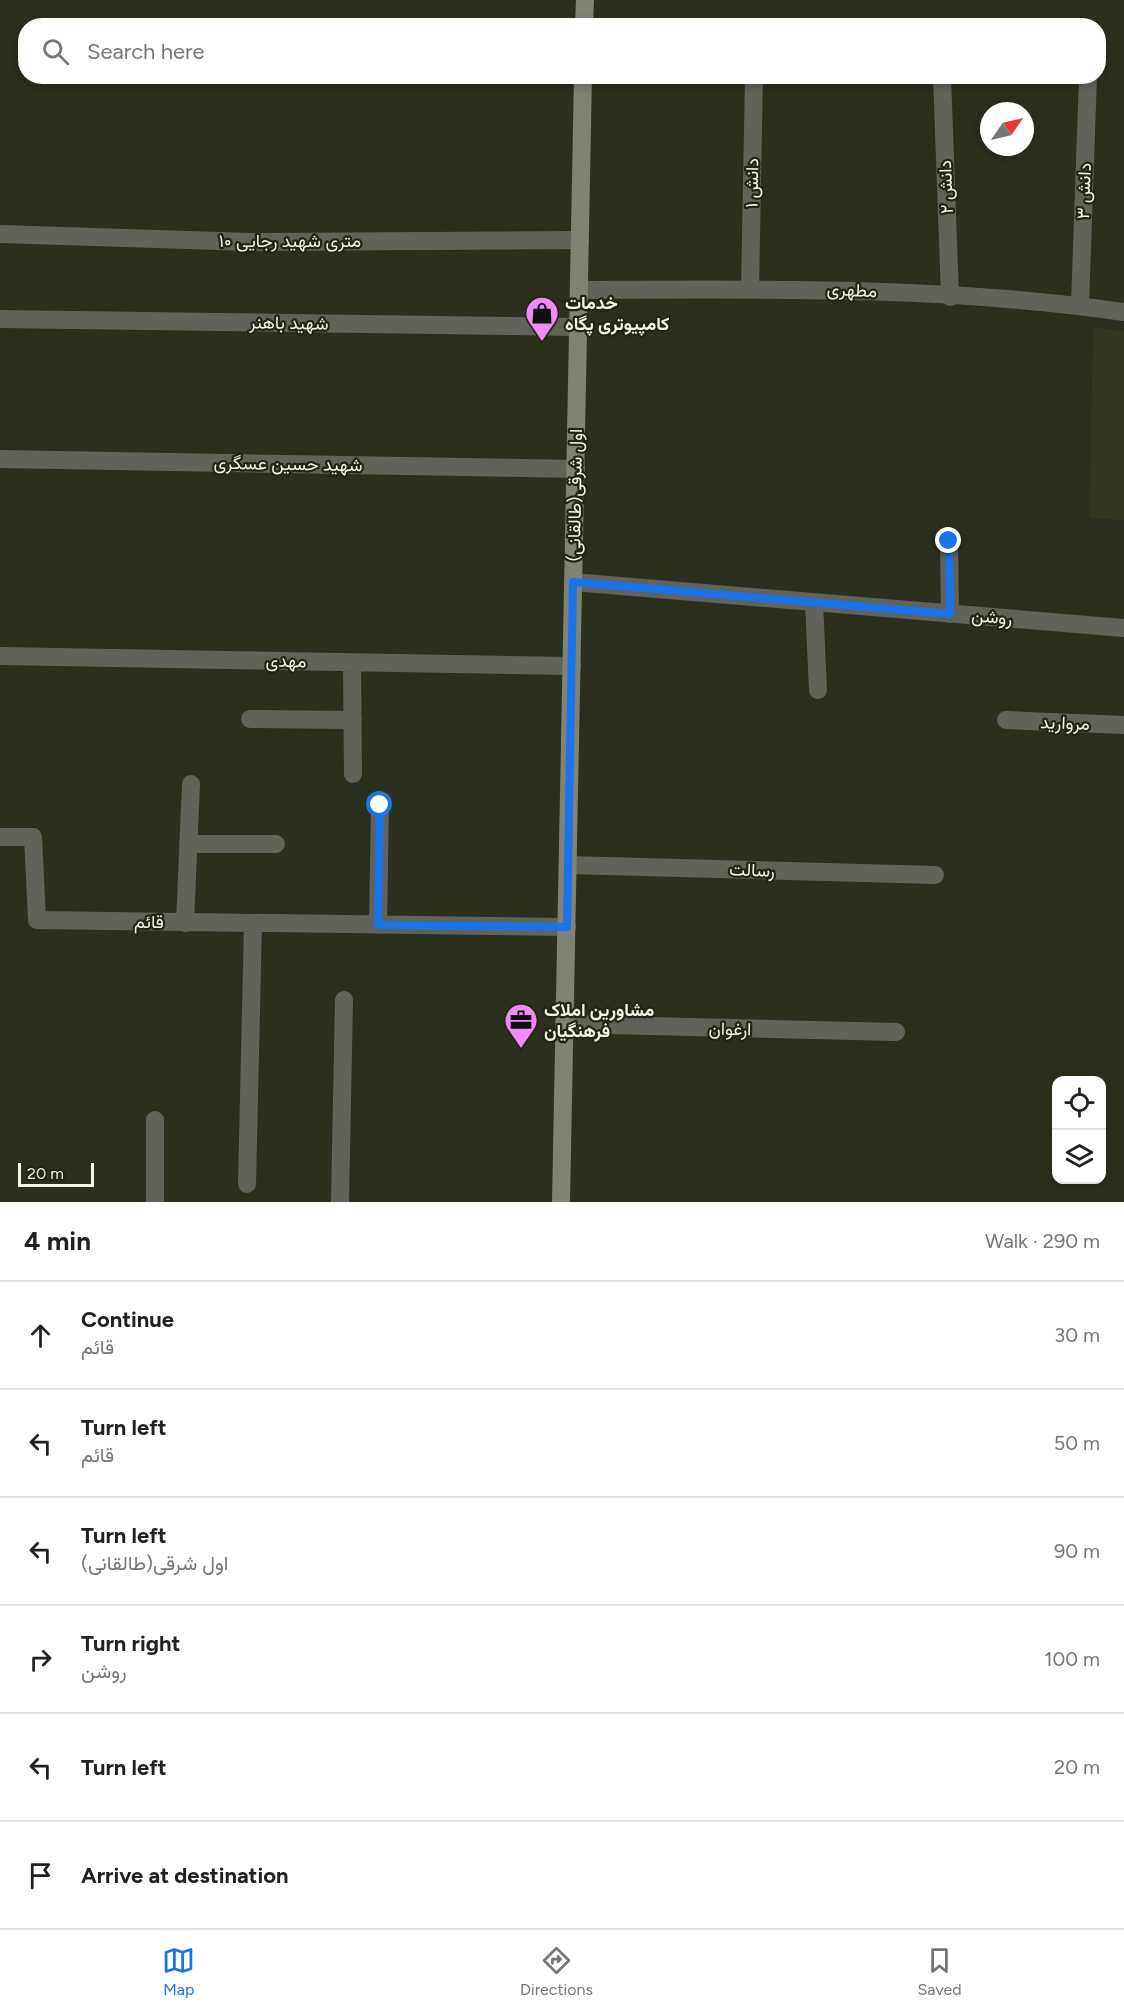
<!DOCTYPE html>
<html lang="en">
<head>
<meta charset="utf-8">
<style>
	body { margin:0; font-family:Figtree,Vazirmatn,sans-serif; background:#f2f2f2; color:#202124 }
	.controls { position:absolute; right:18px; bottom:18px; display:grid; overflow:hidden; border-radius:12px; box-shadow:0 3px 9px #0003 }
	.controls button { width:54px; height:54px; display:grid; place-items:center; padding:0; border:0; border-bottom:2px solid #e0e0e0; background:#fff; color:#202124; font:30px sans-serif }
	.compass { position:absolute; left:980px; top:102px; width:54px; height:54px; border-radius:50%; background:#fff; box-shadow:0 3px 9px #0003; rotate:56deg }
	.scale { position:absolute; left:18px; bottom:15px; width:76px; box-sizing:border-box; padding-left:6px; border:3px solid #f2f4e9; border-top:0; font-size:16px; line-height:21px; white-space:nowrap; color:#f2f4e9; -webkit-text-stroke:4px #222514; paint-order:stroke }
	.stop { position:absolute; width:18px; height:18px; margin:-14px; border:4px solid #1a73e8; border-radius:50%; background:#fff }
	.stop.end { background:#1a73e8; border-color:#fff; box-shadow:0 2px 6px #0008 }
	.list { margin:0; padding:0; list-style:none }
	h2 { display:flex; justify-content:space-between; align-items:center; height:78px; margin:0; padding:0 24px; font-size:26px }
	h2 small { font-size:20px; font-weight:400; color:#757577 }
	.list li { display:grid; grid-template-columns:39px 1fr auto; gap:18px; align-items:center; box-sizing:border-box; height:108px; padding:0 24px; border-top:2px solid #e0e0e0 }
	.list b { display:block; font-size:22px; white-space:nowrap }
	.list p { margin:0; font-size:20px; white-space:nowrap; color:#757577 }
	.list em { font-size:20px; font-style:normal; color:#757577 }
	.icon { flex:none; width:33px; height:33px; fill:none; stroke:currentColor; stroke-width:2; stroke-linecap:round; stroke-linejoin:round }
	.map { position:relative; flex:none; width:1124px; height:1202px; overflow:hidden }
	.search { position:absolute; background:#fff; box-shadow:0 3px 9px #0003; left:18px; right:18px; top:18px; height:66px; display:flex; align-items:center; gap:15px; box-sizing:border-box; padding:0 21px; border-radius:24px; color:#757577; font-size:22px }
	.sheet { height:726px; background:#fff }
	nav { display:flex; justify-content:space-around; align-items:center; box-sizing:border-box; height:84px; border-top:2px solid #e0e0e0; background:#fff; font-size:16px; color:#757577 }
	nav a { display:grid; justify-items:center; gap:3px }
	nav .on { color:#1a73e8 }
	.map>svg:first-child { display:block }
	.built { fill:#32371f }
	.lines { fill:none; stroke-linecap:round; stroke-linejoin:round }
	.street { stroke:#61635b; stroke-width:18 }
	.secondary { stroke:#7f8275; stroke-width:18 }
	.route { stroke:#1a73e8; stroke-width:8 }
	.labels { text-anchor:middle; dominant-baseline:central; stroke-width:4.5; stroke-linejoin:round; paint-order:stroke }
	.street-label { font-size:18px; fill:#f2f4e9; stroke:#222514 }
	.poi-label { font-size:18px; font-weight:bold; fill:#f2f4e9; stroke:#222514; text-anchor:start }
</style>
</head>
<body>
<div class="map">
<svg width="1124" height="1202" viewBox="0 0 1124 1202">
	<rect width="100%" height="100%" fill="#2b2f1e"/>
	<path class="built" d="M1093,327L1124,331V520L1089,518Z"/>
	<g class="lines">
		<path class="street" d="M942,76L950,297
			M0,234L250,242L580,240
			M750,289L754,76
			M579,290C761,289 944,286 1124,312
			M1080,305L1088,76
			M0,319L578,327
			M0,459L576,469
			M949,541L950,614
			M573,582L1124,628
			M814,602L818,690
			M0,656L572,666
			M352,662L353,774
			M250,719L353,720
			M1006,720L1124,725
			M0,837H33L37,920L567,927
			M188,844H276
			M568,865L935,875
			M185,923L191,784
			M378,925L380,805
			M565,1024L896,1032
			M247,1184L253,923
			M155,1202V1120
			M340,1202L344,1000"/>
		<path class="secondary" d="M584,26L585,0
			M561,1202L583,76"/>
	</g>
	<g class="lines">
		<path class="route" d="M380,805L378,925L567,927L573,582L950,614L949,541"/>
	</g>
	<defs>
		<symbol id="shop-pin" viewBox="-11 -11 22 30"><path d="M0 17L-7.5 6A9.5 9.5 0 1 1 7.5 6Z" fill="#f08bf6" stroke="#222514"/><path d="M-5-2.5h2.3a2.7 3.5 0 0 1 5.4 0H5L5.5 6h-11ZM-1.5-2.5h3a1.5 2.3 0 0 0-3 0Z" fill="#111"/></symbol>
		<symbol id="office-pin" viewBox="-11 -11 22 30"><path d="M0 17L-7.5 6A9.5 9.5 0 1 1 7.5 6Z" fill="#f08bf6" stroke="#222514"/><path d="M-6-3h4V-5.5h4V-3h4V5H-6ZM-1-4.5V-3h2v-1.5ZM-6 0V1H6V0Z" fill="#111"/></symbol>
	</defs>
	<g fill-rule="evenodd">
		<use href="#shop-pin" x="523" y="294" width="38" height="52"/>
		<use href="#office-pin" x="502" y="1001" width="38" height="52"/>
	</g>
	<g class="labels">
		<g class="street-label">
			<text transform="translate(752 183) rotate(-89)">دانش ۱</text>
			<text transform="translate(946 187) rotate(-92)">دانش ۲</text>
			<text transform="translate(1084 191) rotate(-88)">دانش ۳</text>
			<text x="290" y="241">۱۰ متری شهید رجایی</text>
			<text transform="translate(852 290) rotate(3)">مطهری</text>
			<text transform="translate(289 323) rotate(1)">شهید باهنر</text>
			<text transform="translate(288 464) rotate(1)">شهید حسین عسگری</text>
			<text transform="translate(575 495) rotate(-89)">اول شرقی(طالقانی)</text>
			<text transform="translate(992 617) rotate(5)">روشن</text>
			<text transform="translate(286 661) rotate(1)">مهدی</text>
			<text transform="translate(1065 723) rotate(2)">مروارید</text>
			<text transform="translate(752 870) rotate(2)">رسالت</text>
			<text transform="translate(149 922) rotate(1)">قائم</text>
			<text transform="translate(730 1029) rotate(1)">ارغوان</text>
		</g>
		<g class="poi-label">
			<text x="565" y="303">خدمات<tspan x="565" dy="21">کامپیوتری پگاه</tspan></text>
			<text x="544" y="1010">مشاورین املاک<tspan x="544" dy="21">فرهنگیان</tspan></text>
		</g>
	</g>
</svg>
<div class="controls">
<button><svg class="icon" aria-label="locate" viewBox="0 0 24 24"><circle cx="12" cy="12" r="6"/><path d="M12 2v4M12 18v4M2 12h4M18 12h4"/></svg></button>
<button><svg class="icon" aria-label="layers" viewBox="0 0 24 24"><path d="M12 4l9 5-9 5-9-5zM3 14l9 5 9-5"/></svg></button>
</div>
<svg class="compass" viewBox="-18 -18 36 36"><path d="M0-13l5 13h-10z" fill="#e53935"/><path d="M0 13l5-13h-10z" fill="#757577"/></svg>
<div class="scale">20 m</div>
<div class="stop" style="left:380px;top:805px"></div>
<div class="stop end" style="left:949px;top:541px"></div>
<div class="search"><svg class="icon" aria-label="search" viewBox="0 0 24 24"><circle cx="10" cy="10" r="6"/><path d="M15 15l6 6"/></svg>Search here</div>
</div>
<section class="sheet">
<h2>4 min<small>Walk · 290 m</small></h2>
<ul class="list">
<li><svg class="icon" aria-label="ahead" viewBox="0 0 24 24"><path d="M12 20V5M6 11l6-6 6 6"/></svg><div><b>Continue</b><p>قائم</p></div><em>30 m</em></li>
<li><svg class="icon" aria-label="left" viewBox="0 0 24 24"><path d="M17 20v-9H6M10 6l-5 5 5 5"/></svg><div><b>Turn left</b><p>قائم</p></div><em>50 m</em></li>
<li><svg class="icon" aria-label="left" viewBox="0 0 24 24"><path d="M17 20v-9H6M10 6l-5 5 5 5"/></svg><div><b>Turn left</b><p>اول شرقی(طالقانی)</p></div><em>90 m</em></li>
<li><svg class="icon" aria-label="right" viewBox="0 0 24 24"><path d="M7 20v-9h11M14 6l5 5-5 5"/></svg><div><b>Turn right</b><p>روشن</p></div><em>100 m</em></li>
<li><svg class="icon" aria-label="left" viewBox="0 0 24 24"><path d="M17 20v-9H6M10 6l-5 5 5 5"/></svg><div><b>Turn left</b></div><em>20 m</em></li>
<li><svg class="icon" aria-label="arrive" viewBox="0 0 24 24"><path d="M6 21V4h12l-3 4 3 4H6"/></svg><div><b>Arrive at destination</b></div></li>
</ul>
</section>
<nav>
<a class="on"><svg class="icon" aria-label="map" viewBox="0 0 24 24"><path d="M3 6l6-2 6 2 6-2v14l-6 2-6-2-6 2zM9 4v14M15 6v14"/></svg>Map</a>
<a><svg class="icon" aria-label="directions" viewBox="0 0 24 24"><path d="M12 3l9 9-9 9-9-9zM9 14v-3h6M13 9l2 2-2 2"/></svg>Directions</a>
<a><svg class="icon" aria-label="saved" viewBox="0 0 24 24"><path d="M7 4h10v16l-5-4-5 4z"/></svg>Saved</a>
</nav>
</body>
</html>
